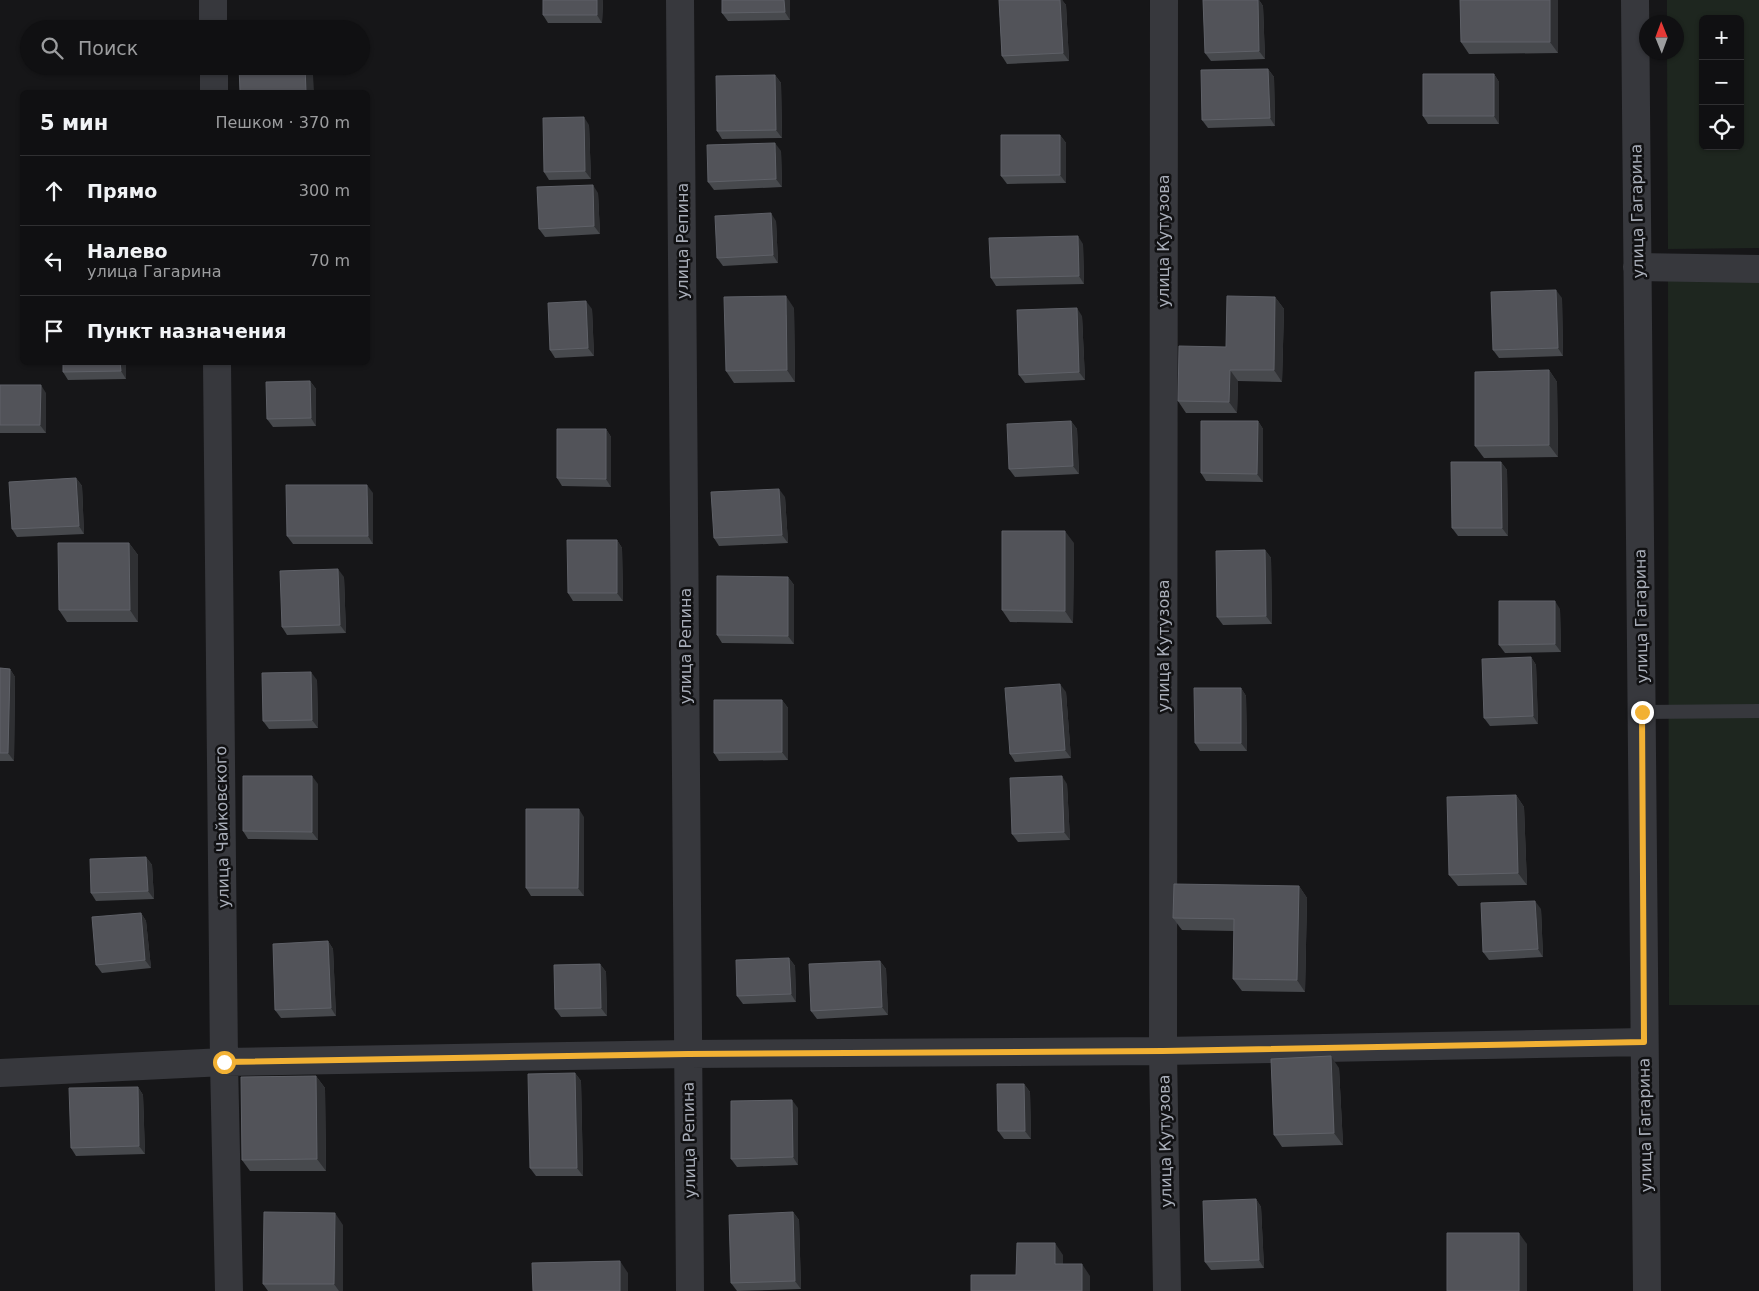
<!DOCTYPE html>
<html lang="ru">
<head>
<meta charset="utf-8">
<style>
	body { margin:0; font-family:"DejaVu Sans",sans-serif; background:#1e1e20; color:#f1f3f6 }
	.controls { position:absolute; right:15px; top:15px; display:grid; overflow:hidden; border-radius:8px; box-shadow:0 1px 4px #0004 }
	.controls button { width:45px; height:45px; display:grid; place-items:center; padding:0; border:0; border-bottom:1px solid #303032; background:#101012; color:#f1f3f6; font:25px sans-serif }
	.compass { position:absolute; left:1639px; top:15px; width:45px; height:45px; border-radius:50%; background:#101012; box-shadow:0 1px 4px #0004; rotate:359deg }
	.stop { position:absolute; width:15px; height:15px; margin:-11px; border:4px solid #f2b134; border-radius:50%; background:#fff }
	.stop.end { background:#f2b134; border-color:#fff; box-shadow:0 1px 5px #0008 }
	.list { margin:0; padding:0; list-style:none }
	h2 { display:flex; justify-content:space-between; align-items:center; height:65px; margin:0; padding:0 20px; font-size:21px }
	h2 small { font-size:16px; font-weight:400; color:#9c9d9f }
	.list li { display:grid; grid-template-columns:32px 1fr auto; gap:15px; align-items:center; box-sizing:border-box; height:70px; padding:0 20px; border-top:1px solid #303032 }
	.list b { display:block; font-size:19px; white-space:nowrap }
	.list p { margin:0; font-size:16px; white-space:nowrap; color:#9c9d9f }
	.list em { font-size:16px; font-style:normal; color:#9c9d9f }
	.icon { flex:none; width:28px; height:28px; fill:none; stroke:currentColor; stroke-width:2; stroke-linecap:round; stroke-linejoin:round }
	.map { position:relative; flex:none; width:1759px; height:1291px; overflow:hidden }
	.search { position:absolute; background:#101012; box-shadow:0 1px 4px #0004; left:20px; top:20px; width:350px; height:55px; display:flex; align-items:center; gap:12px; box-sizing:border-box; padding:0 18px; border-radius:28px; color:#9c9d9f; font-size:19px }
	.panel { position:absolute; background:#101012; box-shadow:0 1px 4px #0004; left:20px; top:90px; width:350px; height:275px; border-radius:8px }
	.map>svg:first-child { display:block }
	.green { fill:#1e261f; fill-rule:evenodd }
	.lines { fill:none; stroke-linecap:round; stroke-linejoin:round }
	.service { stroke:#37383d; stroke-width:14 }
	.minor { stroke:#37383d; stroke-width:28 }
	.wall { fill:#47494d }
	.shaded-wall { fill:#2f3033 }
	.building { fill:#525359; stroke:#5f6168 }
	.route { stroke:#f2b134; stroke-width:6 }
	.labels { text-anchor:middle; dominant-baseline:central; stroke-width:5; stroke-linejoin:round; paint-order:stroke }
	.street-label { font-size:16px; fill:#a8adb8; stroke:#111113 }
</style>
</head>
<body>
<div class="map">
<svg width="1759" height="1291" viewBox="0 0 1759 1291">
	<rect width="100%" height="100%" fill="#161618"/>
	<path class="green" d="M1667,0H1759V248L1668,249L1667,53L1676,52V22H1667ZM1703,19H1740V146H1703Z
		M1759,279V1005H1669L1668,281Z"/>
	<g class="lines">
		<path class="service" d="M1642,712L1759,711"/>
		<path class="minor" d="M213,0V29
			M680,0L690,1291
			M1164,0L1163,1051L1167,1291
			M1635,0L1647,1291
			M214,66V92
			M1637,267L1759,269
			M217,362L224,1062L229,1291
			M0,1073L224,1062L688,1054L1163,1051L1644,1042"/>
	</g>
	<path class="wall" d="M543,0H603L602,23H548L543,15Z
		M790,0V20L728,21L722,13Z
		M999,0H1062L1066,5L1069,61L1007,64L1002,56Z
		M1203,0H1259L1263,6L1265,59L1211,61L1205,53Z
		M1460,0H1558V53L1469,54L1461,42Z
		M79,66H141V73L84,74Z
		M1268,69L1274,77L1275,126L1208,128L1202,120Z
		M1494,74L1499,82V124H1428L1423,116Z
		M775,75L781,83L782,138L722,139L717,131Z
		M589,125L591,179L549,180L544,172Z
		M1060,135L1066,143V183L1007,184L1001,176Z
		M781,151L782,187L714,190L708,182Z
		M598,193L600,234L545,237L539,229Z
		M776,221L778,263L723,266L717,258Z
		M1083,244L1084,284L996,286L991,278Z
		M1275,297L1284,309L1282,382L1238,381L1237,413H1186L1178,401L1226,347Z
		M1562,298L1563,356L1499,358L1493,350Z
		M794,308L795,382L734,383L726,371Z
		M592,309L594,356L555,358L550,350Z
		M1082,316L1085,380L1025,383L1019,375Z
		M126,362V379L68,380L63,372Z
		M1549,370L1557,382L1558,457L1484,458L1475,446Z
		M310,381L316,389V426L273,427L267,419Z
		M0,385L46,393V433H0Z
		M1071,421L1077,429L1079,474L1015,477L1009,469Z
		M1258,421L1263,429V482L1206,481L1201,473Z
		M606,429L611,437V487L562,486L557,478Z
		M1501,462L1507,470L1508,536H1458L1452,528Z
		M76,478L82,486L84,534L17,537L12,529Z
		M373,493V544H293L287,536Z
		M785,497L788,543L719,546L714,538Z
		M617,540L622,548L623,601H573L568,593Z
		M129,543L138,555V622H67L59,610Z
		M1074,543L1073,623L1010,622L1002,610Z
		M1265,550L1271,558L1272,624L1223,625L1217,617Z
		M344,577L346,633L287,635L282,627Z
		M788,577L794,585V644L722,643L717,635Z
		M1560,609L1561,652L1505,653L1499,645Z
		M1531,657L1536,665L1538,724L1490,726L1484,718Z
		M0,668L10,669L15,677L14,761H0Z
		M317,680L318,728L269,729L263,721Z
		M1241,688L1246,696L1247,751H1200L1195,743Z
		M1066,692L1071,758L1015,762L1010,754Z
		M782,700L788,708V760L719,761L714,753Z
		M318,784V840L248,839L243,831Z
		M1067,784L1070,840L1018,842L1012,834Z
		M1516,795L1524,807L1527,885L1458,886L1449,875Z
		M584,817V896H531L526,888Z
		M146,857L152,865L154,899L96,901L91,893Z
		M1299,886L1307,898L1305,992L1242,991L1233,979L1234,931L1182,930L1173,918Z
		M1541,909L1543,957L1489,960L1483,952Z
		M141,913L146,921L151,968L102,973L96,965Z
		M328,941L333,949L336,1016L281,1018L275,1010Z
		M789,958L795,966L796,1002L743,1004L737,996Z
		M880,961L886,969L888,1015L817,1019L811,1011Z
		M600,964L606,972L607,1016L561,1017L555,1009Z
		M1339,1068L1343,1145L1282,1147L1274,1135Z
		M575,1073L581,1081L583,1176H536L530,1168Z
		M316,1076L325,1088L326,1171H250L242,1160Z
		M1024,1084L1030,1092L1031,1139H1004L998,1131Z
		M138,1087L143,1095L145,1154L76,1156L71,1148Z
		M798,1108V1165L737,1167L731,1159Z
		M1256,1199L1261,1207L1264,1268L1211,1270L1205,1262Z
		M793,1212L799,1220L801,1289L737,1291L731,1283Z
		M343,1225V1291H268L263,1284Z"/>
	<path class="shaded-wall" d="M597,0H603L602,23L597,15Z
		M784,0H790V20L785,12Z
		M1060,0H1062L1066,5L1069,61L1063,53Z
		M1258,0H1259L1263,6L1265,59L1259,51Z
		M1550,0H1558V53L1550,42Z
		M136,66H141V73Z
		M305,66H307L313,75L314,92H306Z
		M1268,69L1274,77L1275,126L1270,118Z
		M1494,74L1499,82V124L1494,116Z
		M775,75L781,83L782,138L776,130Z
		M584,117L589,125L591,179L585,171Z
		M1060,135L1066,143V183L1060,175Z
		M775,143L781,151L782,187L776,179Z
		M593,185L598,193L600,234L594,226Z
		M771,213L776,221L778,263L773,255Z
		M1078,236L1083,244L1084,284L1079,276Z
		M1556,290L1562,298L1563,356L1558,348Z
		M786,296L794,308L795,382L787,370Z
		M1275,297L1284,309L1282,382L1274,370Z
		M586,301L592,309L594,356L588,348Z
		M1077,308L1082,316L1085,380L1079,372Z
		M120,362H126V379L121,371Z
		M1230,370L1238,381L1237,413L1229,402Z
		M1549,370L1557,382L1558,457L1549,445Z
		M310,381L316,389V426L311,418Z
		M41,385L46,393V433L40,425Z
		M1071,421L1077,429L1079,474L1073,466Z
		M1258,421L1263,429V482L1257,474Z
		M606,429L611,437V487L606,479Z
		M1501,462L1507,470L1508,536L1502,528Z
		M76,478L82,486L84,534L79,526Z
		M367,485L373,493V544L368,536Z
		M779,489L785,497L788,543L782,535Z
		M1065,531L1074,543L1073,623L1065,611Z
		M617,540L622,548L623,601L617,593Z
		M129,543L138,555V622L130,610Z
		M1265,550L1271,558L1272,624L1266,616Z
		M338,569L344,577L346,633L340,625Z
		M788,577L794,585V644L788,636Z
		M1555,601L1560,609L1561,652L1555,644Z
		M1531,657L1536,665L1538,724L1533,716Z
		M10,669L15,677L14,761L8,753Z
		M311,672L317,680L318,728L312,720Z
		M1060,684L1066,692L1071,758L1065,750Z
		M1241,688L1246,696L1247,751L1241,743Z
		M782,700L788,708V760L782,752Z
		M312,776L318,784V840L312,832Z
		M1062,776L1067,784L1070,840L1064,832Z
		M1516,795L1524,807L1527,885L1518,873Z
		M579,809L584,817V896L578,888Z
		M146,857L152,865L154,899L148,891Z
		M1299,886L1307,898L1305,992L1297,980Z
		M1535,901L1541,909L1543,957L1538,949Z
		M141,913L146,921L151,968L145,960Z
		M328,941L333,949L336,1016L331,1008Z
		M789,958L795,966L796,1002L791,994Z
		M880,961L886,969L888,1015L882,1007Z
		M600,964L606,972L607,1016L601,1008Z
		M1331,1056L1339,1068L1343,1145L1334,1133Z
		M575,1073L581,1081L583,1176L577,1168Z
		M316,1076L325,1088L326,1171L317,1159Z
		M1024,1084L1030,1092L1031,1139L1025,1131Z
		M138,1087L143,1095L145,1154L139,1146Z
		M792,1100L798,1108V1165L793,1157Z
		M1256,1199L1261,1207L1264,1268L1259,1260Z
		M793,1212L799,1220L801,1289L795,1281Z
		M335,1213L343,1225V1291H339L334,1284Z
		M1519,1233L1527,1244V1291H1519Z
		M1055,1243L1063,1255V1275L1055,1264Z
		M620,1261L628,1273V1291H620Z
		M1082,1264L1090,1276V1291H1082Z"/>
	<path class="building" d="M543,0H597V15H543Z
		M722,0H784L785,12L722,13Z
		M999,0H1060L1063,53L1002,56Z
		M1203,0H1258L1259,51L1205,53Z
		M1460,0H1550V42H1461Z
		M134,27V29H78Z
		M239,66H305L306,92H240Z
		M1268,69L1270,118L1202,120L1201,70Z
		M1423,74H1494V116H1423Z
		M775,75L776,130L717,131L716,76Z
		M584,117L585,171L544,172L543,118Z
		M1001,135H1060V175L1001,176Z
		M775,143L776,179L708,182L707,145Z
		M593,185L594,226L539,229L537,187Z
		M771,213L773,255L717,258L715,216Z
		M1078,236L1079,276L991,278L989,238Z
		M1556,290L1558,348L1493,350L1491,292Z
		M786,296L787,370L726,371L724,297Z
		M1227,296L1275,297L1274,370H1230L1229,402L1178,401L1179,346L1226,347Z
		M586,301L588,348L550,350L548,303Z
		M1077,308L1079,372L1019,375L1017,310Z
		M63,362H120L121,371L63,372Z
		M1549,370V445L1475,446V372Z
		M310,381L311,418L267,419L266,382Z
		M0,385H41L40,425H0Z
		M1071,421L1073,466L1009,469L1007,424Z
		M1201,421H1258L1257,474L1201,473Z
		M557,429H606V479L557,478Z
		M1451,462H1501L1502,528H1452Z
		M76,478L79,526L12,529L9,482Z
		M286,485H367L368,536H287Z
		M779,489L782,535L714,538L711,492Z
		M1002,531H1065V611L1002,610Z
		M567,540H617V593H568Z
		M58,543H129L130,610H59Z
		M1265,550L1266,616L1217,617L1216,551Z
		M338,569L340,625L282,627L280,571Z
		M717,576L788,577V636L717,635Z
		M1499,601H1555V644L1499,645Z
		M1531,657L1533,716L1484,718L1482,659Z
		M0,668L10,669L8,753H0Z
		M311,672L312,720L263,721L262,673Z
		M1060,684L1065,750L1010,754L1005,688Z
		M1194,688H1241V743H1195Z
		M714,700H782V752L714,753Z
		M243,776H312V832L243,831Z
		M1062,776L1064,832L1012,834L1010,778Z
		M1516,795L1518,873L1449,875L1447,797Z
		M526,809H579L578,888H526Z
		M146,857L148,891L91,893L90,859Z
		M1174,884L1299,886L1297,980L1233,979L1234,919L1173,918Z
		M1535,901L1538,949L1483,952L1481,903Z
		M141,913L145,960L96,965L92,917Z
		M328,941L331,1008L275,1010L273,944Z
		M789,958L791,994L737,996L736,960Z
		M880,961L882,1007L811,1011L809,964Z
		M600,964L601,1008L555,1009L554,965Z
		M1331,1056L1334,1133L1274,1135L1271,1059Z
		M575,1073L577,1168H530L528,1074Z
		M316,1076L317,1159L242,1160L241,1077Z
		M997,1084H1024L1025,1131H998Z
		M138,1087L139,1146L71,1148L69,1088Z
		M792,1100L793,1157L731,1159V1101Z
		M1256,1199L1259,1260L1205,1262L1203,1201Z
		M264,1212L335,1213L334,1284H263Z
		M793,1212L795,1281L731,1283L729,1215Z
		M1447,1233H1519V1291H1447Z
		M1017,1243H1055V1264H1082V1291H971V1275H1016Z
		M620,1261V1291H533L532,1263Z"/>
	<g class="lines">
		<path class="route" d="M224,1062L688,1054L1163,1051L1644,1042L1642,712"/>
	</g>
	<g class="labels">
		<g class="street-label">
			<text transform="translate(1637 211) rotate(-91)">улица Гагарина</text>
			<text transform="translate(682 241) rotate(-90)">улица Репина</text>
			<text transform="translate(1163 241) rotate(-90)">улица Кутузова</text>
			<text transform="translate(1641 616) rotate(-91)">улица Гагарина</text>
			<text transform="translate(685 646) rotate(-90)">улица Репина</text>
			<text transform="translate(1163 646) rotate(-90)">улица Кутузова</text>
			<text transform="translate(222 827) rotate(-91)">улица Чайковского</text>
			<text transform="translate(1645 1125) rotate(-91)">улица Гагарина</text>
			<text transform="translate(689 1140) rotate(-91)">улица Репина</text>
			<text transform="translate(1165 1141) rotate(-91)">улица Кутузова</text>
		</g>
	</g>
</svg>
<div class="controls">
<button>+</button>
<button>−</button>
<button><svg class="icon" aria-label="locate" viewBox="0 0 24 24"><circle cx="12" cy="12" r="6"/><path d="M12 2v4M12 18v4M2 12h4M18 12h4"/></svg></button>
</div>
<svg class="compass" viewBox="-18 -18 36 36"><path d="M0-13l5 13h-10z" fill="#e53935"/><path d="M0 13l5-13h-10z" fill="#9c9d9f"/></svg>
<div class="stop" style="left:224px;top:1062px"></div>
<div class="stop end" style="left:1642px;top:712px"></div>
<div class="search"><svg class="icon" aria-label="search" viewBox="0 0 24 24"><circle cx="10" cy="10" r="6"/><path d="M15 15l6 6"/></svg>Поиск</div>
<section class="panel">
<h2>5 мин<small>Пешком · 370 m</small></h2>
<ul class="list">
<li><svg class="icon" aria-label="ahead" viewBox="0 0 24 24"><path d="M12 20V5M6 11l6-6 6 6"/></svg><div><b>Прямо</b></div><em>300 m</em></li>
<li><svg class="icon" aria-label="left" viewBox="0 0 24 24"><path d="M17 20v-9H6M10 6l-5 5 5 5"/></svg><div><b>Налево</b><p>улица Гагарина</p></div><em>70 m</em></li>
<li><svg class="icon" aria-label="arrive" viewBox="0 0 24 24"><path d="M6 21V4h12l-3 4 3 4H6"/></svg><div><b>Пункт назначения</b></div></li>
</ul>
</section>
</div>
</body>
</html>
